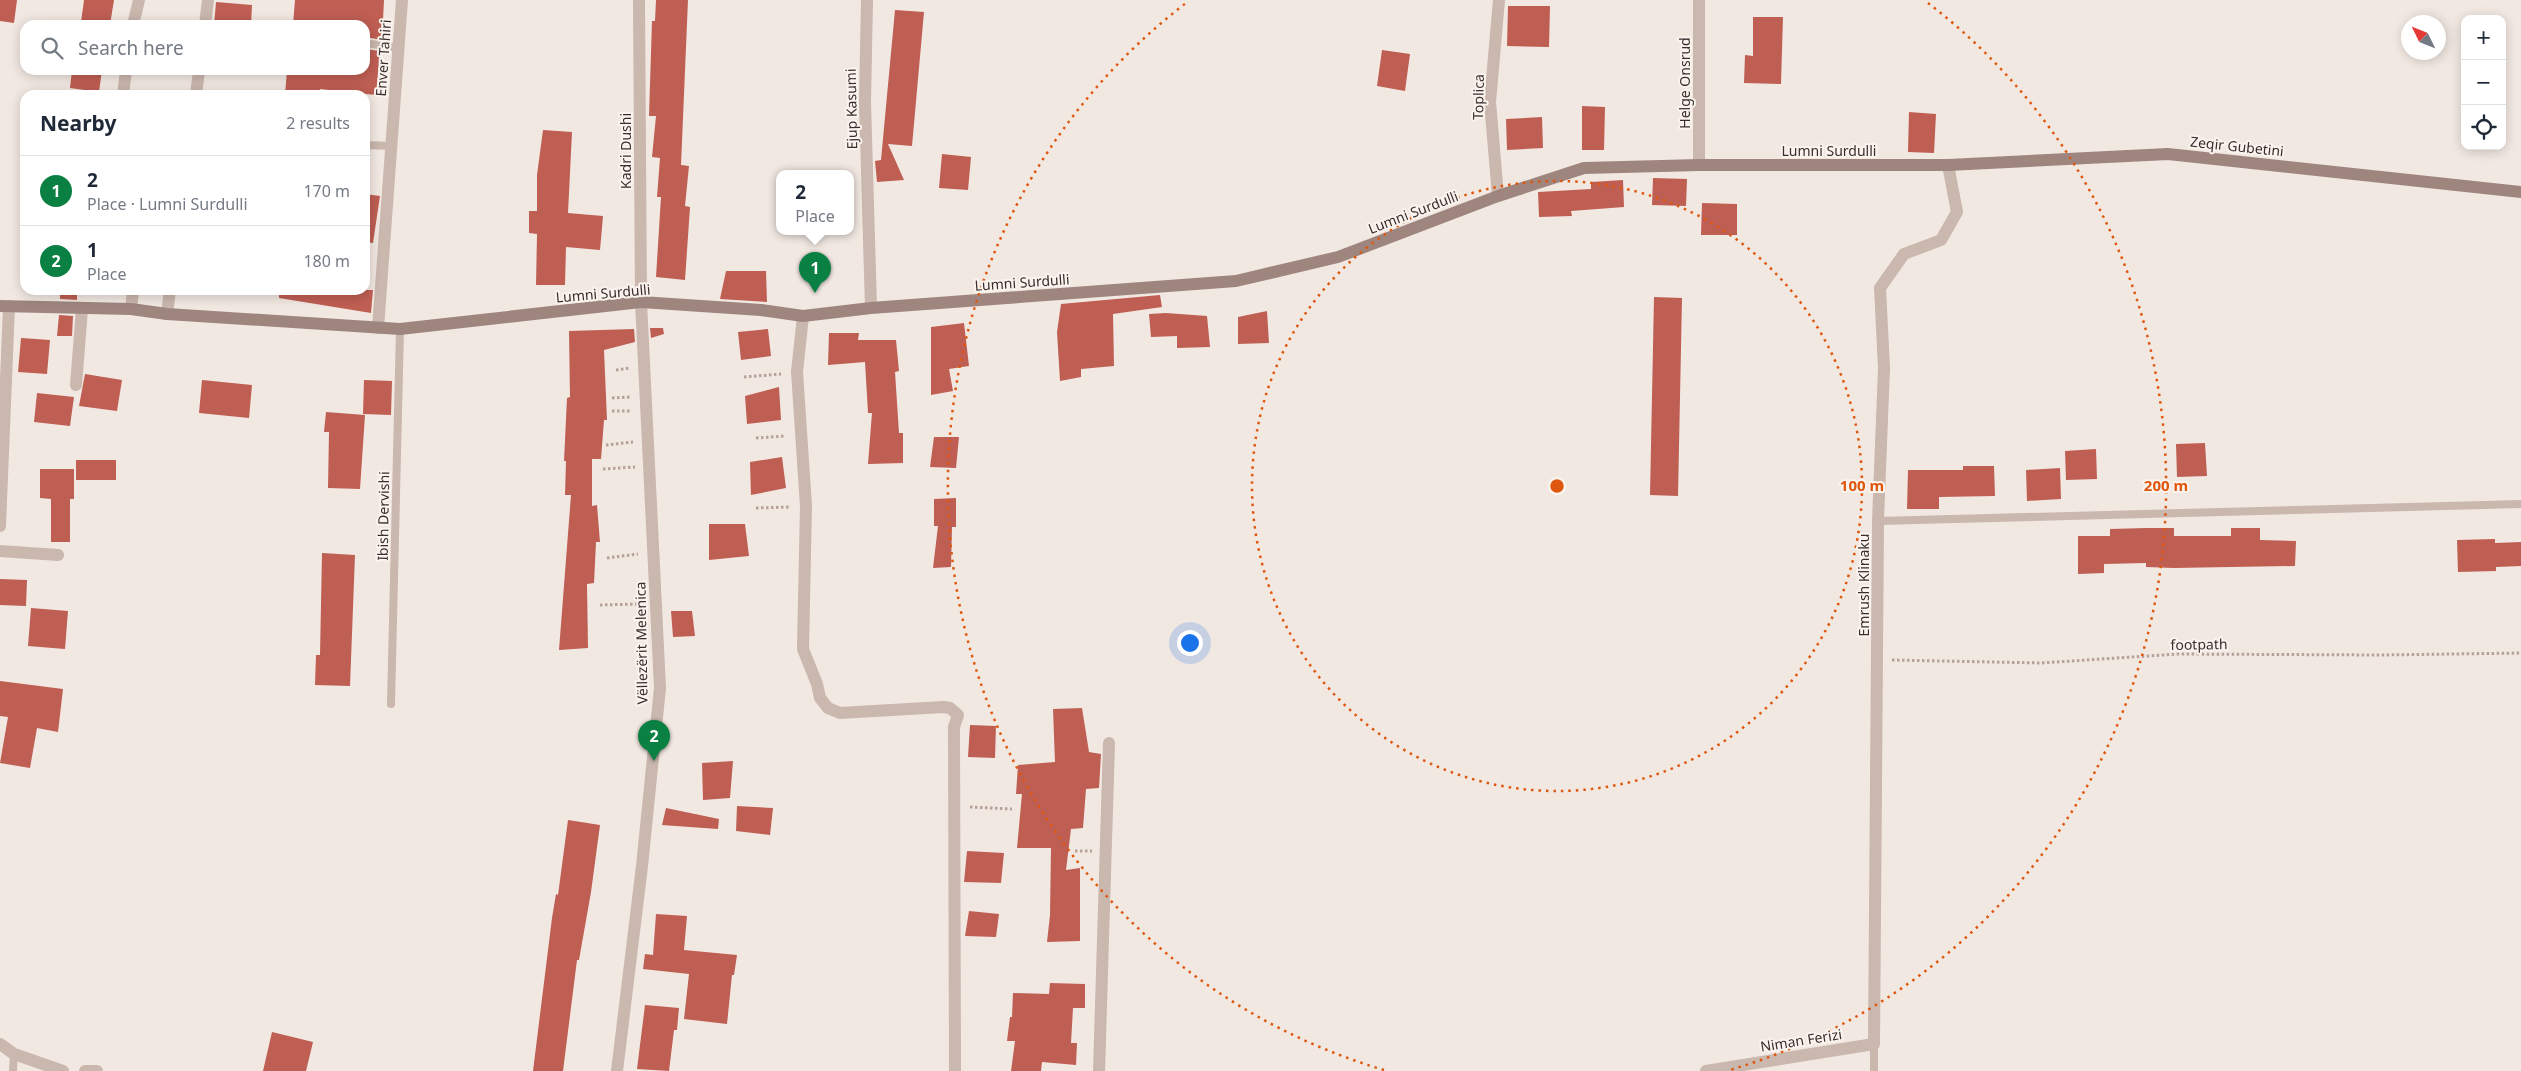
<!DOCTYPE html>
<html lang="en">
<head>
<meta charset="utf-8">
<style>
	body { margin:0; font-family:"Noto Sans",sans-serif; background:#f6f6f7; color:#1f2937 }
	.controls { position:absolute; right:15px; top:15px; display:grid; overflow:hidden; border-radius:10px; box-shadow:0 2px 12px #0003 }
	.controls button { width:45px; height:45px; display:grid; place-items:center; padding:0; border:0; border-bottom:1px solid #e0e1e3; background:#fff; color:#1f2937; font:25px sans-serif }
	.compass { position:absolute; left:2401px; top:15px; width:45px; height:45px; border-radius:50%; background:#fff; box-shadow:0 2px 12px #0003; rotate:313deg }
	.you { position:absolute; left:1189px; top:642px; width:18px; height:18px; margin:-12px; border:4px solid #fff; border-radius:50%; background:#1a73e8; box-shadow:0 0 0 8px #1a73e833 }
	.badge { display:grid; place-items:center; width:32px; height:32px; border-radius:50%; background:#0b8043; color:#fff; font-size:16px; font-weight:700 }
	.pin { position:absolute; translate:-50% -41px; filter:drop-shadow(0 1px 2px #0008) }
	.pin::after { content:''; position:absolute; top:26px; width:18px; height:15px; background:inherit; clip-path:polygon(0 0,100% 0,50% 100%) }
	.popup { position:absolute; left:776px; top:170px; width:78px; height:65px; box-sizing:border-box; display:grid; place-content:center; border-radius:10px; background:#fff; filter:drop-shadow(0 1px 4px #0005); font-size:16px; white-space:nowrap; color:#747a83 }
	.popup b { font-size:19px; color:#1f2937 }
	.popup::after { content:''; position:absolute; left:50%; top:100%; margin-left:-10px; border:10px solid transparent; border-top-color:#fff }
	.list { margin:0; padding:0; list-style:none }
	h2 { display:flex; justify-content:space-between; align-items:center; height:65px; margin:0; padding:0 20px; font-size:21px }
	h2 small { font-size:16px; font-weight:400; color:#747a83 }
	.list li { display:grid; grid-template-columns:32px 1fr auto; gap:15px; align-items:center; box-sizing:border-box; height:70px; padding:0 20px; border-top:1px solid #e0e1e3 }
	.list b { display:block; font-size:19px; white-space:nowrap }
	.list p { margin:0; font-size:16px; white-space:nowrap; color:#747a83 }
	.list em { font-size:16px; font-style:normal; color:#747a83 }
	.icon { flex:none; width:28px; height:28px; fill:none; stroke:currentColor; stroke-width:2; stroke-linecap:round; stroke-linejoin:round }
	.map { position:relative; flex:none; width:2521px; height:1071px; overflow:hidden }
	.search { position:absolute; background:#fff; box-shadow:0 2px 12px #0003; left:20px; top:20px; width:350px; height:55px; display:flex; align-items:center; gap:12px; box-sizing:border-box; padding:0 18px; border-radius:15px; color:#747a83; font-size:19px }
	.panel { position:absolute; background:#fff; box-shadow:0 2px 12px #0003; left:20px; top:90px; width:350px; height:205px; border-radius:15px }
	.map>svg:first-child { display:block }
	.building { fill:#bf5e53 }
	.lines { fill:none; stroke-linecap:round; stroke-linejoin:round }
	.path { stroke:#b6a198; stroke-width:3; stroke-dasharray:2.5 2.5; stroke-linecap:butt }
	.lane { stroke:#cab7ae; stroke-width:8 }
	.street { stroke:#cab7ae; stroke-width:12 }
	.secondary { stroke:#9e867f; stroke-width:12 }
	.ring { fill:none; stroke:#df570e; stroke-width:2.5; stroke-dasharray:2.5 5 }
	.labels { text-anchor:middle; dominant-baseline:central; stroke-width:4; stroke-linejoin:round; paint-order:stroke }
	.street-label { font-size:14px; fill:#392e2c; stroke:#faf3ee }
	.centre { fill:#df570e; stroke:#faf3ee; stroke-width:2.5 }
	.ring-label { font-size:15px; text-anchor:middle; font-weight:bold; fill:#df570e; stroke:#faf3ee; stroke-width:4; stroke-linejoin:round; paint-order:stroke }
</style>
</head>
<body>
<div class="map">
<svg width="2521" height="1071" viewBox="0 0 2521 1071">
	<rect width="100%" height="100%" fill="#f2e8e2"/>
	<path class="building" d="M0,0H17L14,23L0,21Z
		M84,0H114L110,25L81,22Z
		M295,0H384L382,40L365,37V25H293Z
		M656,0H688L681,165L689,166L685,206L690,207L685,280L656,277L661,197H657L660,158L652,157L656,116H649L652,21H655Z
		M216,2L252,5L251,25H214Z
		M1508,6H1550L1549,47L1507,46Z
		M895,10L924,12L912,146L888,144L904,180L877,182L875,161L881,160Z
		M1753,17H1783L1781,84L1744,83L1745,55L1753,56Z
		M365,49L380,51L376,95L320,89L319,95H285L287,70H365Z
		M1382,50L1410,54L1405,91L1377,86Z
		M72,70H102L99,92L70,88Z
		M1582,106L1605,107L1604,150H1582Z
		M1909,112L1936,114L1934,153L1908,152Z
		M1542,117L1543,148L1507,150L1506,119Z
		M543,130L572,132L568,213L603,216L600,250L566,247L565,285H536L537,234L529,233V211H537V175Z
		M942,154L971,157L968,190L939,188Z
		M1653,178L1687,179L1686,206L1652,205Z
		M1623,180L1624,207L1571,211L1572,216L1539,217L1538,192L1591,189V182Z
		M365,194L380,196L373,243L365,242Z
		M1702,203L1737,204V235H1701Z
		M726,271H766L767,302L720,299Z
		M60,290H77V300L60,299Z
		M279,290H373L371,313L279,298Z
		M1160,295L1162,307L1113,314L1114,366L1081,369V377L1060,381L1057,332L1061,304Z
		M1654,297L1682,298L1678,496L1650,495Z
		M1267,311L1269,343L1238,344V317Z
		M1166,313L1207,316L1210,347L1177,348V336L1151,337L1149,314Z
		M59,315L73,316L72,336H57Z
		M964,323L969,366L949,369L953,391L931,395V327Z
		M650,328H663L664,334L651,338Z
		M634,329L635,342L604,350L607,420H604L601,459H592V506L597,505L600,542H596L594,583L587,584L588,648L559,650L571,495H565L566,461H564L567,398L570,397L569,331Z
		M768,329L771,356L741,360L738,332Z
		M829,333H859L858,340H896L899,371L895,372L899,433H903V463L868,464L872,413H868L865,362L828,365Z
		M21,338L50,340L47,374L18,372Z
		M85,374L122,380L117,411L79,406Z
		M202,380L252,385L249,418L199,413Z
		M364,380L392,381L391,415L363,414Z
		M779,387L781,420L747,424L745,396Z
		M37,393L74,397L70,426L34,422Z
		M326,412L365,415L360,489L328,488L329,432H324Z
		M934,437H959L956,468L930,467Z
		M2205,443L2207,476L2177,477L2176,444Z
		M2096,449L2097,479L2066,480L2065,451Z
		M782,457L786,488L751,495L750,462Z
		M76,460H116V480H76Z
		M1963,466H1994L1995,496L1939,497V509H1907L1908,470H1963Z
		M2060,468L2061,499L2027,501L2026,470Z
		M40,469H74V499H70V542H51V499L40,498Z
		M956,498V527H952L951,567L933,568L938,526H934V499Z
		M709,524H745L749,556L709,560Z
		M2146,528H2174V536H2231V528H2260V540L2296,541L2295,566L2174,568L2146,567V563L2104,564V573L2078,574V536H2110V529Z
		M2495,539V543L2521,542V566L2496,567V571L2458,572L2457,540Z
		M322,553L355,555L350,686L315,685L316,655H320Z
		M0,579L27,580L26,606L0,605Z
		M31,608L68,611L65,649L28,646Z
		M671,611H692L695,636L673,637Z
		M0,681L63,689L58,732L37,728L30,768L0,763L8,717L0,716Z
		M1082,708L1089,752L1101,754L1099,788L1086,789L1083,828L1071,829L1066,870L1080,868V941L1047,942L1050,915L1051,848H1017L1022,794H1016L1018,765L1055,762L1053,709Z
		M970,725L996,726L995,758L968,757Z
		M733,761L730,798L703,800L702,763Z
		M737,806L773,808L770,835L736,831Z
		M666,808L719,819L718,829L662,825Z
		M568,820L600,825L591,892L579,960H577L563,1071H533L552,918L556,894L558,895Z
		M967,851L1004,853L1001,883L964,882Z
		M969,911L999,914L996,937L965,936Z
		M656,914L687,916L684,950L737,955L734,975H732L727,1024L684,1019L689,974L643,969L645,954L653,955Z
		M1050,983L1085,984V1008H1073L1071,1043H1077L1076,1065L1042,1062L1041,1071H1011L1015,1041H1007L1010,1017H1012L1013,993L1049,994Z
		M645,1005L679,1008L677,1030H674L669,1071L637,1069Z
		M272,1032L313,1042L306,1071H263Z"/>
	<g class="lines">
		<path class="path" d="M616,370L630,368
			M744,377L781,374
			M612,398L631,397
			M612,411H632
			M756,438L785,436
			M606,445L633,442
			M603,469L635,467
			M756,508L791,507
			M607,558L638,554
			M600,605L639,604
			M1892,660L2041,663L2178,654L2381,655L2521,653
			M970,807L1012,809
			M1075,851H1092"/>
		<path class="lane" d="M365,43L399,48
			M365,145L391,146
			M1878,521L2521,504
			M391,704L400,329
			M1874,1044V1071
			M13,1071L14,1054"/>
		<path class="street" d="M867,0L865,102L871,308
			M1699,0V165
			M133,25L139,0
			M205,25L208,0
			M123,95L126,70
			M196,95L199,70
			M1498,196L1490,102L1499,0
			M131,309L133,290
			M167,314L170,290
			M803,316L797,372L806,506L803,649L817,684L820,698L828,708L840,713L943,707L950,708L958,715L954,727L955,1071
			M378,328L402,0
			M76,385L82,309
			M0,526L9,306
			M0,551L58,555
			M0,1044L14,1054L63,1071
			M85,1071H97
			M617,1071L642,866L660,688L641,302L639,0
			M1099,1071L1109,743
			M1706,1071L1874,1044L1878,521L1884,368L1880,288L1904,254L1941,240L1957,212L1948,165"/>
		<path class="secondary" d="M0,306L131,309L167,314L400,329L641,302L761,310L803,316L871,308L1236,281L1338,257L1498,196L1584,168L1699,165H1948L2168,154L2521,192"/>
	</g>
	<g class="ring">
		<circle cx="1557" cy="486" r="305"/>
		<path d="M1384 1070A609 609 0 0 1 1186 3M1928 3A609 609 0 0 1 1730 1070"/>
	</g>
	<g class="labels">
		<g class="street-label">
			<text transform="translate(383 58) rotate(-86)">Enver Tahiri</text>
			<text transform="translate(1684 83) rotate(-90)">Helge Onsrud</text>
			<text transform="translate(1478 97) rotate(-89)">Toplica</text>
			<text transform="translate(851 109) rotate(-91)">Ejup Kasumi</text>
			<text transform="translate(2237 146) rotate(6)">Zeqir Gubetini</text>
			<text x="1829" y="150">Lumni Surdulli</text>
			<text transform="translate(625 151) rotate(-90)">Kadri Dushi</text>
			<text transform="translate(1413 212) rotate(-21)">Lumni Surdulli</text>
			<text transform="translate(1022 282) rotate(-4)">Lumni Surdulli</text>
			<text transform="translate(603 293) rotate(-5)">Lumni Surdulli</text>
			<text transform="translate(383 516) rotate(-89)">Ibish Dervishi</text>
			<text transform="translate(1863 585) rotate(-90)">Emrush Klinaku</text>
			<text transform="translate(641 643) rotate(-91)">Vëllezërit Melenica</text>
			<text transform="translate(2199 644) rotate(-1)">footpath</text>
			<text transform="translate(1801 1040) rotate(-9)">Niman Ferizi</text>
		</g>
	</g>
	<circle cx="1557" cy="486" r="8" class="centre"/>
	<g class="ring-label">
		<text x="1862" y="491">100 m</text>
		<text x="2166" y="491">200 m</text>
	</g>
</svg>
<div class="controls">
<button>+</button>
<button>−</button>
<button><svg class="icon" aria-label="locate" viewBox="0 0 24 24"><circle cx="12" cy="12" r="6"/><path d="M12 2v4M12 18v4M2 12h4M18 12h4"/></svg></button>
</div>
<svg class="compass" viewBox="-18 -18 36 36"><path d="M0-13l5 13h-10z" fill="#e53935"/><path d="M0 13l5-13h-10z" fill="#747a83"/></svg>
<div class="you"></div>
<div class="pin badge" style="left:815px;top:293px">1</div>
<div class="popup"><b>2</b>Place</div>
<div class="pin badge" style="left:654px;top:761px">2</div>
<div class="search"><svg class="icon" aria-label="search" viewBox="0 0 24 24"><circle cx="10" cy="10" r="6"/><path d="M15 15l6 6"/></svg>Search here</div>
<section class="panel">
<h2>Nearby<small>2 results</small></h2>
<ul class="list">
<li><span class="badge">1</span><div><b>2</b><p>Place · Lumni Surdulli</p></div><em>170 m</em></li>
<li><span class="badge">2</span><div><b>1</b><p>Place</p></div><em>180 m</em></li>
</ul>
</section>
</div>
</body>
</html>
